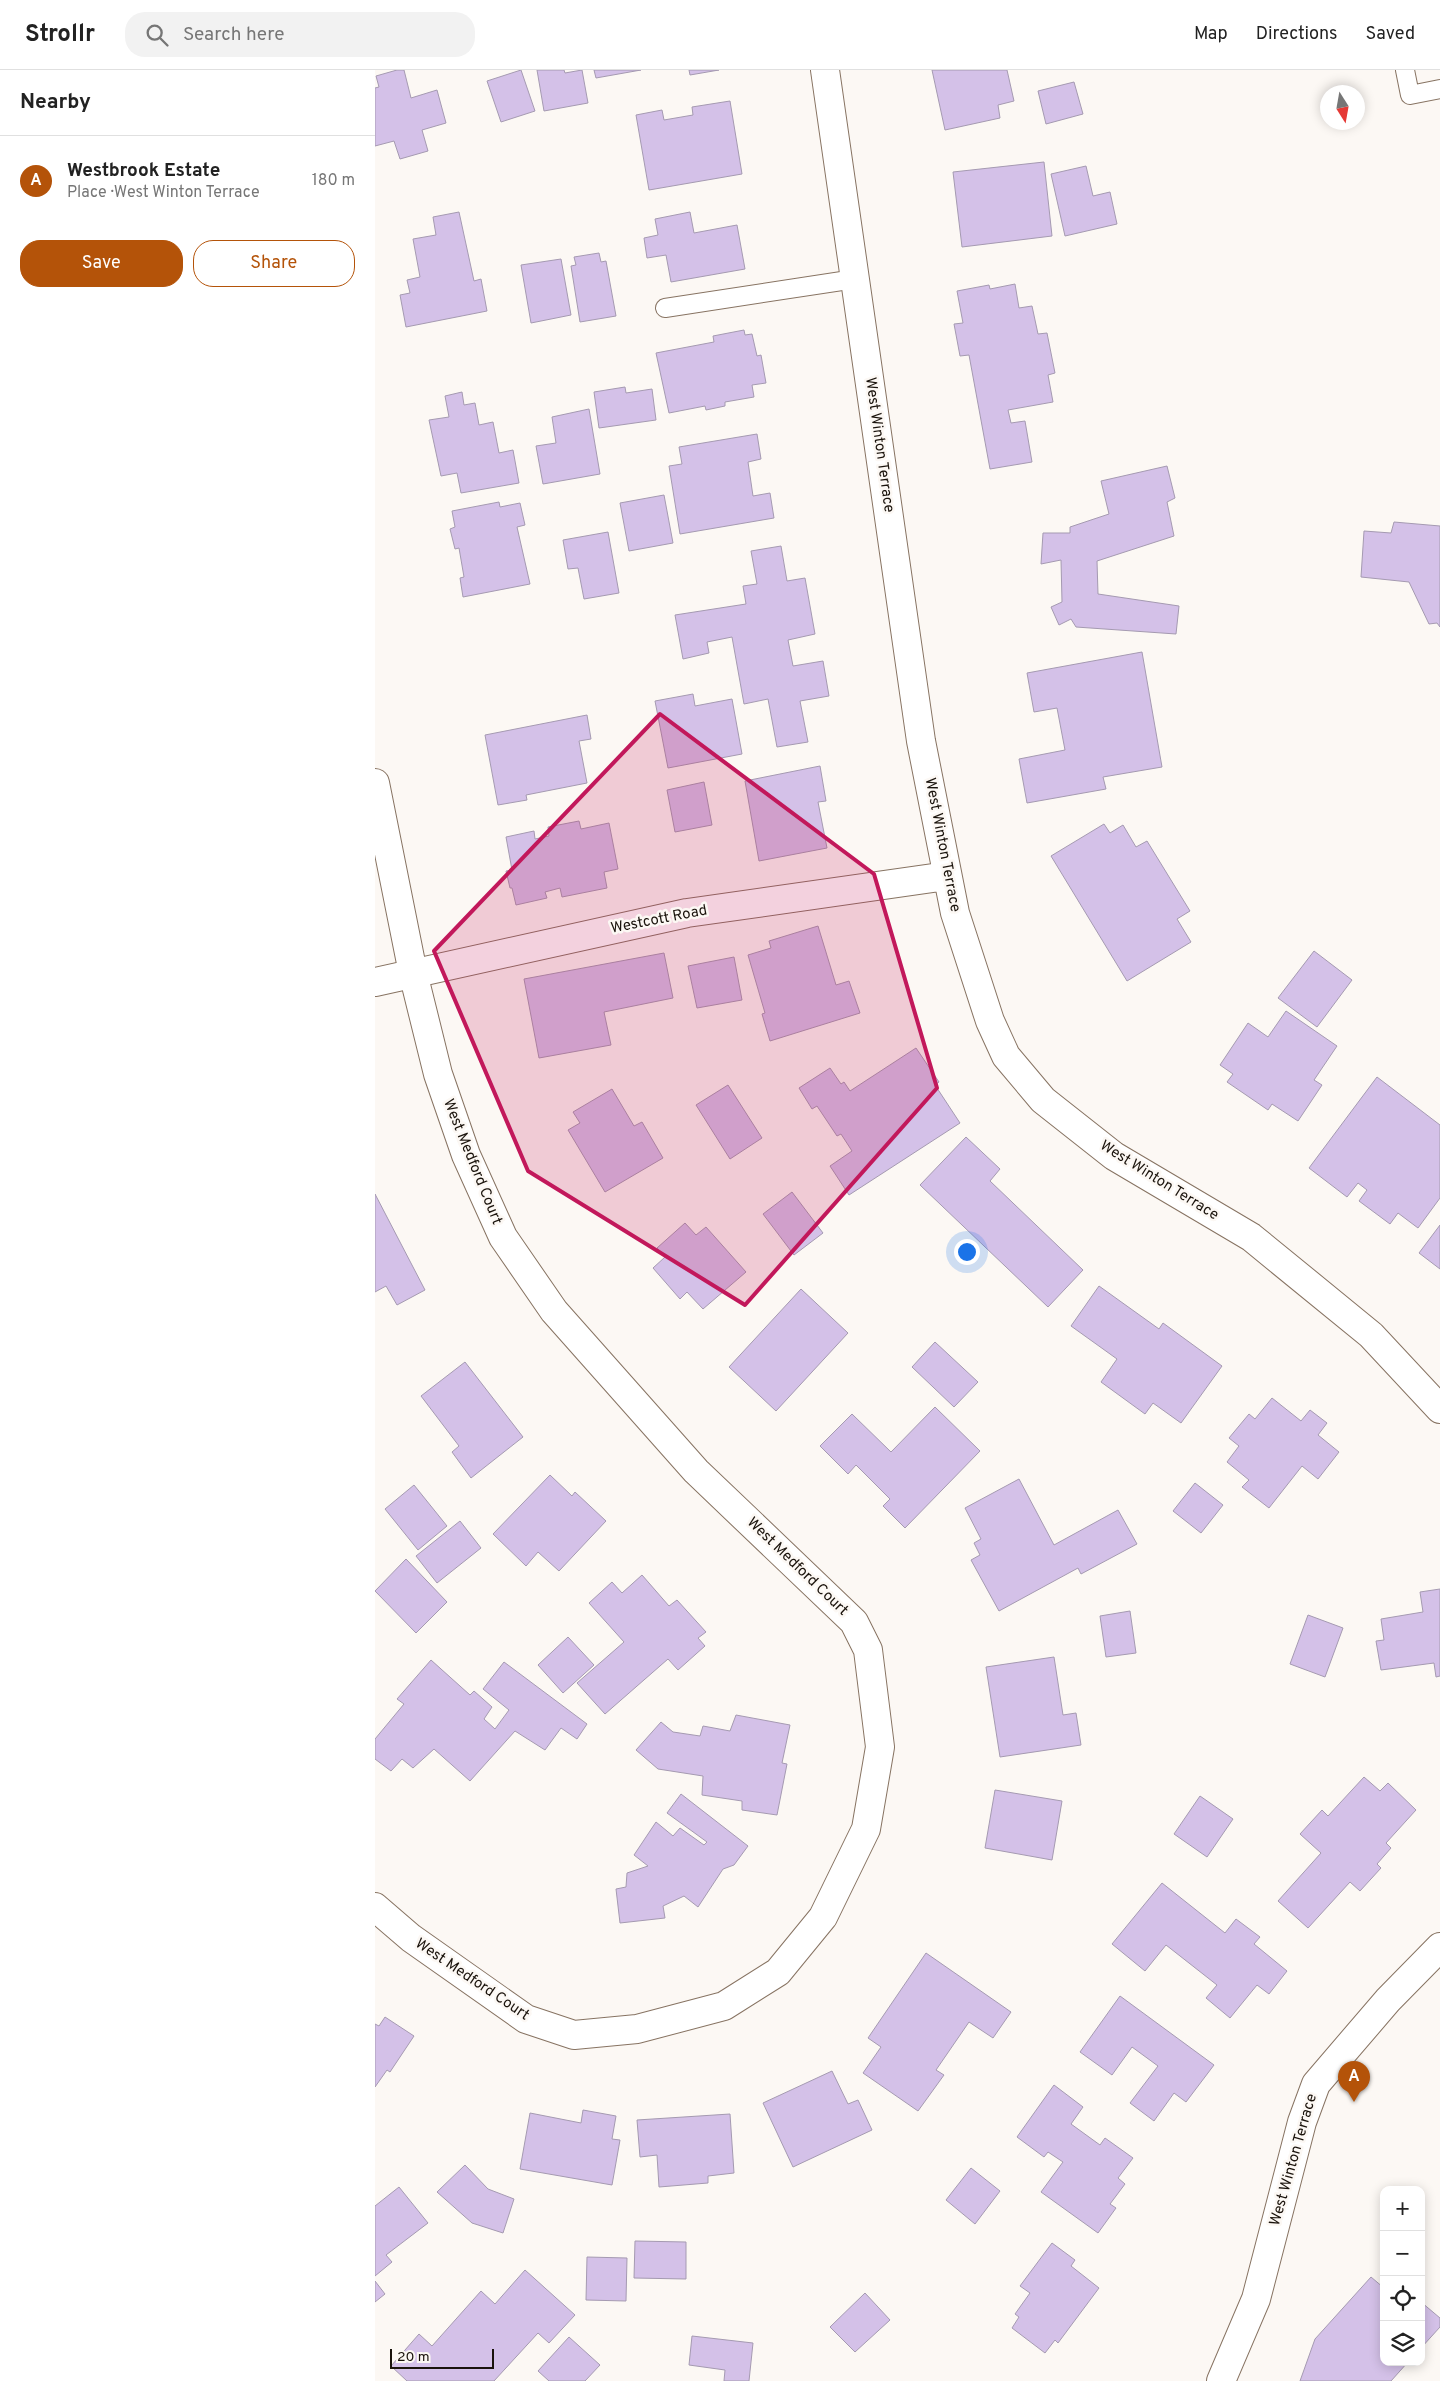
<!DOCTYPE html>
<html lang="en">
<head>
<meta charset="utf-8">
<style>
	body { margin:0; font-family:Overpass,sans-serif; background:#f2f2f2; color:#222 }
	.controls { position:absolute; right:15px; bottom:15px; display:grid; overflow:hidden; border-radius:10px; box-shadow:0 2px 12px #0003 }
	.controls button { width:45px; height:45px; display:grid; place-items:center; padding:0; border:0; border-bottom:1px solid #e0e0e0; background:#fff; color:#222; font:25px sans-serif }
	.compass { position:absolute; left:945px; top:15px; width:45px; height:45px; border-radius:50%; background:#fff; box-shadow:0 2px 12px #0003; rotate:169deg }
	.scale { position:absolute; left:15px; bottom:12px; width:104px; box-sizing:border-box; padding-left:5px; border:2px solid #1a130c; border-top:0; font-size:14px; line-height:18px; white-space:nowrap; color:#1a130c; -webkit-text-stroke:4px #fcf8f4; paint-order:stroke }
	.you { position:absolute; left:591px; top:1181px; width:18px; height:18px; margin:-12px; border:4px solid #fff; border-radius:50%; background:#1a73e8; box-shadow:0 0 0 8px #1a73e833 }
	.badge { display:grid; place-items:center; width:32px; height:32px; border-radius:50%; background:#b45309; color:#fff; font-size:16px; font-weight:700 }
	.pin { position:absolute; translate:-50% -41px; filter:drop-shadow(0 1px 2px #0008) }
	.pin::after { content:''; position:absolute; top:26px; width:18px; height:15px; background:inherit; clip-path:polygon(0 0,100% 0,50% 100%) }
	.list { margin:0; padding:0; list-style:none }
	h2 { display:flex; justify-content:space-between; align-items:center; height:65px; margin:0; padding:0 20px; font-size:21px }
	h2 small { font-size:16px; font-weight:400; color:#767676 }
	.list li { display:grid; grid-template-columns:32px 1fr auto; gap:15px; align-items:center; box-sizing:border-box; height:90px; padding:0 20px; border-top:1px solid #e0e0e0 }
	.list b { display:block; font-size:19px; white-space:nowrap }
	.list p { margin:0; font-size:16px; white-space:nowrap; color:#767676 }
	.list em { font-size:16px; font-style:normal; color:#767676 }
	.actions { display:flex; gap:10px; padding:15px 20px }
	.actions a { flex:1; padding:11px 0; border:1px solid #b45309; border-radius:20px; text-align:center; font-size:18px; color:#b45309 }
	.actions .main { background:#b45309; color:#fff }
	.icon { flex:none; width:28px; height:28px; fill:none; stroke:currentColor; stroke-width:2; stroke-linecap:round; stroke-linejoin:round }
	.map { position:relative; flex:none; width:1065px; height:2311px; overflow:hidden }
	header { display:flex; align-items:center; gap:30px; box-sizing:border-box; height:70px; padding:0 25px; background:#fff; border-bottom:1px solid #e0e0e0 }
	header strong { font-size:24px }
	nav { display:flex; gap:28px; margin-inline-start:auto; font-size:18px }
	.search { width:350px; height:45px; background:#f2f2f2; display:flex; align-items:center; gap:12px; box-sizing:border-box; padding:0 18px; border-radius:20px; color:#767676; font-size:19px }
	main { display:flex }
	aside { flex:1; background:#fff }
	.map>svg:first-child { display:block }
	.building { fill:#d4c1e8; stroke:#a59ab1 }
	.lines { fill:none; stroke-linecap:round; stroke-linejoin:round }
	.lane-casing { stroke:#877362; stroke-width:20 }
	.street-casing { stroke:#877362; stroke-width:30 }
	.lane { stroke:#fff; stroke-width:18 }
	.street { stroke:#fff; stroke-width:28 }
	.marked { fill:#c2185b; fill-opacity:0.2; stroke:#c2185b; stroke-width:4; stroke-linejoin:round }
	.labels { text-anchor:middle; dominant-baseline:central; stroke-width:5; stroke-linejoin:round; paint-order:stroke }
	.street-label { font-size:15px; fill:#1a130c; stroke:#fcf8f4 }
</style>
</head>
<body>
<header>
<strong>Strollr</strong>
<div class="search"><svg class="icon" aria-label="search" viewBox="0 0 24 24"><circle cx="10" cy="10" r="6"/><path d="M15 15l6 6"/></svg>Search here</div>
<nav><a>Map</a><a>Directions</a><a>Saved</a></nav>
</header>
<main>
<aside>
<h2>Nearby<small></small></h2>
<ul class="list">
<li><span class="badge">A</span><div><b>Westbrook Estate</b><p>Place · West Winton Terrace</p></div><em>180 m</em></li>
</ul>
<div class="actions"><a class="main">Save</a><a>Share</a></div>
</aside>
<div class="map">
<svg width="1065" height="2311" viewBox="0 0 1065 2311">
	<rect width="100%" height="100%" fill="#fcf8f4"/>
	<path class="building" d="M22,0H29L36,28L62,20L71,53L47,60L53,81L25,89L19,71L0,76V18L4,17L1,6Z
		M146,0L160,41L126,52L112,11Z
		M162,0H189L190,3L207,0L213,33L169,41Z
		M219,0H266L221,8Z
		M314,0H344L315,5Z
		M557,0H632L639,31L623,35L625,48L570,60Z
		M699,12L708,44L671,54L663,21Z
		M355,31L367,104L274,120L261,45L287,40L289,50L318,45L317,37Z
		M669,92L677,166L587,177L578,102Z
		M711,96L718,126L735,122L742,154L690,166L676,104Z
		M84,142L99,211L106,209L112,241L31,257L25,225L35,223L32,210L45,207L38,169L61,165L58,147Z
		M315,142L319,163L362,155L370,199L296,212L291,185L272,188L269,168L283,165L280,149Z
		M224,183L226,192L231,191L241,246L205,252L196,196L201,195L199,187Z
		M186,189L196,245L156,253L146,195Z
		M640,214L644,238L657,236L663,264L672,263L680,303L673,305L678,332L633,340L636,353L650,351L657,392L615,399L594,285L585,286L579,254L588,253L582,221L614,215L615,219Z
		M369,260L370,265L377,264L382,286L386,285L391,313L377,315L379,327L350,332V336L331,340L330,336L294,343L281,283L339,272L338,266Z
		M250,317L251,323L277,319L281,350L224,358L219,322Z
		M87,322L89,335L100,333L104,355L118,352L124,383L138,380L144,413L86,423L82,403L66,406L54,350L74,347L70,326Z
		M214,339L225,404L168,414L161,376L181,373L177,347Z
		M382,364L386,389L373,392L378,426L395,423L399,448L305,464L294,396L307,394L304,377Z
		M792,396L800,428L792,432L799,466L722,491L723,524L804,536L801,564L701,557L696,549L684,555L676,537L687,532L686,490L666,494L668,463H695V457L734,444L726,411Z
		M289,425L298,473L254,481L245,433Z
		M124,432L125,437L145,433L150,455L142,457L155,514L88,527L85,508L89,507L84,478L80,479L75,459L80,457L77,441Z
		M1019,452L1065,456V557L1062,553L1054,554L1034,512L986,507L989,461L1016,463Z
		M233,462L244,523L209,529L203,498L193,499L188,470Z
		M406,476L412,511L430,508L440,564L413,570L418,596L448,591L454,626L425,631L433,672L402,677L393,629L369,634L357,567L332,572L334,583L308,589L300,545L371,534L368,516L382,514L376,481Z
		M767,582L787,697L728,707L731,719L652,733L644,689L690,680L682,638L659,642L652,603Z
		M318,624L320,636L357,629L367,684L293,698L280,631Z
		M212,645L216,669L204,671L212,713L151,725L152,730L123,735L110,665Z
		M445,696L451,731L443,732L452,778L384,791L370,711Z
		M329,712L337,755L300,762L292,720Z
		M204,751L206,759L234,753L243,799L229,802L232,818L187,827L185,818L170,822L172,828L141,835L137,818H135L131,801L137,800L131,767L159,761L160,769L174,766L173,757Z
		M729,754L735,763L748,755L761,777L772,771L815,841L802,849L816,872L752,911L676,786Z
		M443,856L461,915L474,911L485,943L395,971L387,944L390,943L373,885L396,878L394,871Z
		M939,881L977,910L942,957L903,928Z
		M289,883L298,928L229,942L236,975L164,988L149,909Z
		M359,887L367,930L322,938L313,896Z
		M911,941L962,976L939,1010L947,1015L923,1051L897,1034L893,1040L852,1012L858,1004L845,995L873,953L893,967Z
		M541,978L564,1012L560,1015L585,1053L474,1125L455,1096L477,1081L466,1064L462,1066L442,1036L437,1039L424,1018L455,998L466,1014L469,1012L475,1021Z
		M1002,1007L1065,1055V1128L1043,1158L1023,1143L1015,1154L984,1131L992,1120L983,1113L972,1127L934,1098Z
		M353,1015L387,1068L355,1089L321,1035Z
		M237,1019L259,1056L267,1052L288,1088L230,1122L193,1060L205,1053L198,1042Z
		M591,1067L625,1099L615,1111L708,1200L673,1237L545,1115Z
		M417,1122L448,1163L419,1185L388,1144Z
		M0,1124L50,1220L22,1235L11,1216L0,1222Z
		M310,1153L321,1165L331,1157L371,1202L328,1239L312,1222L305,1229L278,1198L290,1187L282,1178Z
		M1065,1155V1199L1044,1183Z
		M724,1216L784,1259L788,1253L847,1296L806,1353L778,1333L770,1344L726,1312L742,1289L696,1256Z
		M426,1219L473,1263L401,1341L354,1297Z
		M560,1272L603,1312L579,1337L537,1297Z
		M90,1292L148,1367L96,1408L77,1382L84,1376L46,1326Z
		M897,1328L926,1351L935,1340L952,1353L943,1365L964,1382L943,1409L927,1396L894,1438L867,1417L874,1410L852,1392L864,1376L854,1368L874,1344L880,1349Z
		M560,1337L605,1381L530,1458L508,1436L515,1429L481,1395L473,1404L445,1376L477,1344L516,1382Z
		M175,1405L197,1426L200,1422L231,1451L184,1501L163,1482L151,1496L118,1464Z
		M644,1409L679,1475L743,1440L762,1474L706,1504L703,1498L624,1541L596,1490L605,1485L599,1473L606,1469L590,1438Z
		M820,1413L848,1435L826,1463L798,1441Z
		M39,1415L72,1456L43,1480L10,1439Z
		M85,1451L106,1478L62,1513L41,1486Z
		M31,1489L72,1532L41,1563L0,1521Z
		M267,1505L294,1536L302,1530L331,1562L323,1568L330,1576L303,1600L293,1589L230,1644L202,1613L249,1572L214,1533L237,1512L247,1523Z
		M1065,1519V1606L1061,1607L1059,1593L1006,1600L1001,1571L1009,1570L1006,1549L1048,1542L1045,1522Z
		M755,1541L761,1583L731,1587L725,1546Z
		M933,1545L968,1558L950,1607L915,1594Z
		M193,1567L219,1595L188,1623L163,1595Z
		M679,1587L688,1645L701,1643L706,1675L625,1687L611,1597Z
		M56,1590L95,1625L99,1621L117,1637L109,1649L120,1659L134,1640L108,1619L129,1592L212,1654L202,1669L186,1658L170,1680L140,1661L95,1711L59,1679L38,1698L27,1689L16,1701L0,1689V1669L29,1634L22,1629Z
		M361,1645L415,1655L407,1693L412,1694L402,1745L367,1740V1731L327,1725L328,1706L283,1699L261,1680L286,1652L298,1662L325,1666L328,1656L355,1661Z
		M989,1707L1005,1721L1013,1713L1041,1740L1011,1773L1016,1778L1002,1794L1006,1798L985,1821L975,1812L933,1858L903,1831L946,1783L925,1764L947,1740L953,1746Z
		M620,1720L687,1731L677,1790L610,1778Z
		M306,1724L373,1776L359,1795L348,1799L323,1837L309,1826L288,1836L290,1848L245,1853L241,1819L251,1817L252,1803L273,1796L259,1785L281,1752L298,1766L305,1758L329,1775L332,1772L292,1743Z
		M825,1726L858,1749L832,1787L799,1764Z
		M787,1813L850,1863L861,1849L885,1867L879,1874L912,1901L894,1924L882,1915L855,1948L831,1928L842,1915L791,1875L770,1901L737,1874Z
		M551,1883L636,1942L618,1968L594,1952L561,2000L569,2005L543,2041L488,2003L506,1977L493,1968Z
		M745,1926L839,1995L811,2032L799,2023L779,2051L755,2033L783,1996L757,1977L737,2005L705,1982Z
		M10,1947L39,1966L15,2002L12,2000L0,2017V1954L4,1956Z
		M457,2001L473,2034L483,2030L497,2060L418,2097L388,2033Z
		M679,2015L708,2037L696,2054L725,2075L730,2068L758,2088L743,2108L750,2114L735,2134L741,2138L723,2163L666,2122L688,2092L673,2082L669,2087L642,2067Z
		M208,2040L241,2046L237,2069L245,2070L237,2115L145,2099L155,2043L206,2053Z
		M355,2044L359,2103L333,2106V2113L284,2117L282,2085L265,2087L262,2050Z
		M90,2095L113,2119L139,2129L128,2163L97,2153L62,2122Z
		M596,2098L625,2121L600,2154L571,2130Z
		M24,2117L53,2153L11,2185L17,2192L0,2206V2136Z
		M260,2171L311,2172V2209L259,2208Z
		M677,2173L700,2190L696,2196L724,2218L683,2273L680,2270L670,2283L637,2258L644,2247L640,2244L655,2223L645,2216Z
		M212,2187L252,2188L251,2231L211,2230Z
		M150,2200L200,2245L174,2273L163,2263L119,2311H32L16,2296L44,2264L57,2276L106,2221L120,2234Z
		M996,2207L1009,2218V2292H1033L1016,2311H925L940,2269Z
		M0,2211L10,2224L0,2232Z
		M490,2223L515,2250L480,2282L455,2257Z
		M1046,2232L1065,2248V2257L1046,2278Z
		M317,2266L378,2273L374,2311H349L350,2300L314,2295Z
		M194,2267L225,2295L210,2311H174L163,2301Z"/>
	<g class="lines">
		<defs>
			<path id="lane" d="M1030,0L1035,25L1065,19
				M290,238L480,209"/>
			<path id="street" d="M450,0L546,671L580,843L615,951L631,986L668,1030L739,1086L876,1167L996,1265L1065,1339
				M0,713L38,903L63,1004L91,1085L128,1167L179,1241L321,1401L479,1552L493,1580L505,1677L491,1759L448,1847L403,1902L349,1936L262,1959L199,1965L151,1949L36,1868L0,1837
				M0,912L312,843L572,806
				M846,2311L881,2229L927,2052L941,2014L1013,1930L1065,1877"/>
		</defs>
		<use href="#lane" class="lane-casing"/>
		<use href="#street" class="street-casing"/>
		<use href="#lane" class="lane"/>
		<use href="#street" class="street"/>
	</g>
	<path class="marked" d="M285,644L499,804L562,1018L370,1235L153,1101L59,881Z"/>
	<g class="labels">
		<g class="street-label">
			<text transform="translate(504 375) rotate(82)">West Winton Terrace</text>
			<text transform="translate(567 775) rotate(79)">West Winton Terrace</text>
			<text transform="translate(284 850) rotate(-11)">Westcott Road</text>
			<text transform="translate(97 1092) rotate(68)">West Medford Court</text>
			<text transform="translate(784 1111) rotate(32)">West Winton Terrace</text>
			<text transform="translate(422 1497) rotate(44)">West Medford Court</text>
			<text transform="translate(97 1910) rotate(34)">West Medford Court</text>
			<text transform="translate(919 2090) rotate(-74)">West Winton Terrace</text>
		</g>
	</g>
</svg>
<div class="controls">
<button>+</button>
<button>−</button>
<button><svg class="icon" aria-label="locate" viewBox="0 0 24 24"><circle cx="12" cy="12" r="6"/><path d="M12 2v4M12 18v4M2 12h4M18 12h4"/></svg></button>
<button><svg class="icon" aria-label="layers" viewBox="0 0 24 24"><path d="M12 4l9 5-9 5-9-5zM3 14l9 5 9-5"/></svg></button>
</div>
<svg class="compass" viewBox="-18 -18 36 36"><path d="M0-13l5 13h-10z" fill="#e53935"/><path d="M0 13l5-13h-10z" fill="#767676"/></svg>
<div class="scale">20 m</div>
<div class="you"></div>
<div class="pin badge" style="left:979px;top:2032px">A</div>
</div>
</main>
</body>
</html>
